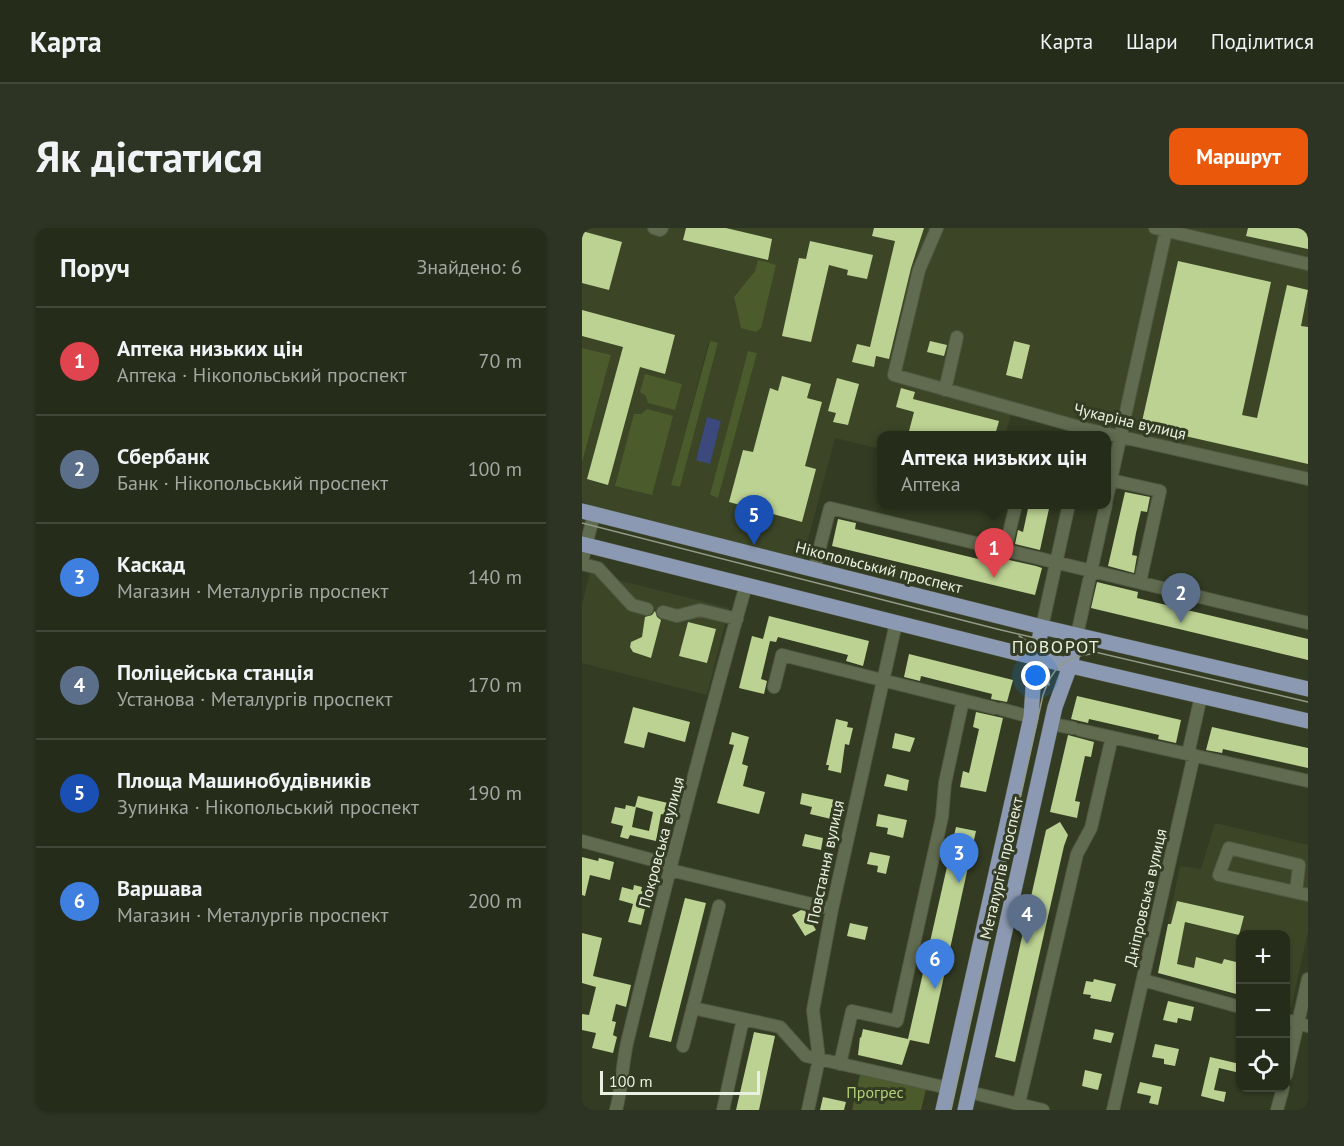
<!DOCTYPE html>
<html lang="uk">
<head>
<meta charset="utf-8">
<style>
	body { margin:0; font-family:"PT Sans",sans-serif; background:#2e3423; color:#f1f3f6 }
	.controls { position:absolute; right:18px; bottom:18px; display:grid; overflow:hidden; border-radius:12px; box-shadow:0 2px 4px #0004 }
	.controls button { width:54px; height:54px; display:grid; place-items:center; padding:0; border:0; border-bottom:2px solid #424839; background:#262c1a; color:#f1f3f6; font:30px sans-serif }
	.scale { position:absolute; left:18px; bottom:15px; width:160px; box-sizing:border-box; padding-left:6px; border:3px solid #eaf0e1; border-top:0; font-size:16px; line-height:21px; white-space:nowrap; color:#eaf0e1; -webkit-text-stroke:4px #333b23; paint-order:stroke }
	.you { position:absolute; left:454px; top:448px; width:21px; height:21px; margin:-15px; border:4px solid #fff; border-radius:50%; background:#1a73e8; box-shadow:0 0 0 9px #1a73e833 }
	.badge { display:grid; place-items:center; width:39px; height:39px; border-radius:50%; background:#ea580c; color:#fff; font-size:20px; font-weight:700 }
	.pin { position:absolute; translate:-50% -50px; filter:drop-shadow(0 2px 3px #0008) }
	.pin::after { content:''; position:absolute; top:32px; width:21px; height:18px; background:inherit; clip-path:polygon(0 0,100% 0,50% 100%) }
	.popup { position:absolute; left:295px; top:203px; width:234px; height:78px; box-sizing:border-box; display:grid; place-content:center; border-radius:12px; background:#262c1a; filter:drop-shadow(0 2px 4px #0005); font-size:20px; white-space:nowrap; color:#a4a7a2 }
	.popup b { font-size:22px; color:#f1f3f6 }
	.popup::after { content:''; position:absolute; left:50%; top:100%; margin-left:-12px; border:12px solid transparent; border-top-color:#262c1a }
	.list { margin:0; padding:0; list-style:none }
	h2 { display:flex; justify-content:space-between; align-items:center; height:78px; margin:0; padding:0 24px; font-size:26px }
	h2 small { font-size:20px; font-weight:400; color:#a4a7a2 }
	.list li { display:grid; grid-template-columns:39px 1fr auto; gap:18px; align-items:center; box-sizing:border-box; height:108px; padding:0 24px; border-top:2px solid #424839 }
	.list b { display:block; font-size:22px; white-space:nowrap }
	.list p { margin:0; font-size:20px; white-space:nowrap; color:#a4a7a2 }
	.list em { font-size:20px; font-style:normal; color:#a4a7a2 }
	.icon { flex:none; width:33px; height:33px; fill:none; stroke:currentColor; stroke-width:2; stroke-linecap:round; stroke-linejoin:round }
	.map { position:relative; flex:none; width:726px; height:882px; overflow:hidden; border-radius:12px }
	header { display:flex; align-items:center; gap:36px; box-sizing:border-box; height:84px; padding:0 30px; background:#262c1a; border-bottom:2px solid #424839 }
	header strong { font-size:28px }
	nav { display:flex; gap:33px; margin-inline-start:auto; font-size:21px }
	.intro { display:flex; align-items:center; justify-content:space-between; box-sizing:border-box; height:144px; padding:0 36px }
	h1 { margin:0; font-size:42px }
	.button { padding:15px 27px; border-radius:12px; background:#ea580c; color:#fff; font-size:21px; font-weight:700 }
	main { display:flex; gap:36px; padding:0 36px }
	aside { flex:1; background:#262c1a; border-radius:12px; box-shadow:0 2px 4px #0004 }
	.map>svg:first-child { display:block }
	.built { fill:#3c4627; fill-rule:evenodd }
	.green { fill:#4b5b2b }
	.water { fill:#3c497d }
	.building { fill:#bcd292; fill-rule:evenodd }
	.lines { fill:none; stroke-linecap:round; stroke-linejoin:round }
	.minor-casing { stroke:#515842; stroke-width:14 }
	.major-casing { stroke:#515842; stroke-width:16 }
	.minor { stroke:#616b50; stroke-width:12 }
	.major { stroke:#8b99b2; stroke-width:15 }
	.tram { stroke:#939a87; stroke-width:1.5 }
	.labels { text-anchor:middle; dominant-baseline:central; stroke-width:6; stroke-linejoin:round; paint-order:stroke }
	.street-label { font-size:16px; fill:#eaf0e1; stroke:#333b23 }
	.park-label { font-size:16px; fill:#b3d078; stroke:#333b23 }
	.neighbourhood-label { font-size:18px; letter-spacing:1.5px; fill:#eaf0e1; stroke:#333b23 }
</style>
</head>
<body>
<header>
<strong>Карта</strong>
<nav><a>Карта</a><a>Шари</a><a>Поділитися</a></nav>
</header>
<div class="intro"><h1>Як дістатися</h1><a class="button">Маршрут</a></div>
<main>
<aside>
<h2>Поруч<small>Знайдено: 6</small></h2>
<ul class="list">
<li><span class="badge" style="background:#e0444e">1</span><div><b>Аптека низьких цін</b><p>Аптека · Нікопольський проспект</p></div><em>70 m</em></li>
<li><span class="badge" style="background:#5c6f8a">2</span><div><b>Сбербанк</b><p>Банк · Нікопольський проспект</p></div><em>100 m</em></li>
<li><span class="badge" style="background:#3f7fe0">3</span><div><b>Каскад</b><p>Магазин · Металургів проспект</p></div><em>140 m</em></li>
<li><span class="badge" style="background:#5c6f8a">4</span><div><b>Поліцейська станція</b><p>Установа · Металургів проспект</p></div><em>170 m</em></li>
<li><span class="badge" style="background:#1a4fb4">5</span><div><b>Площа Машинобудівників</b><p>Зупинка · Нікопольський проспект</p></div><em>190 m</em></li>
<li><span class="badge" style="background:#3f7fe0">6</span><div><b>Варшава</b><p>Магазин · Металургів проспект</p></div><em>200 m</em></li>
</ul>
</aside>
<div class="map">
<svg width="726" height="882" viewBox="0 0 726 882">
	<rect width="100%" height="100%" fill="#333b23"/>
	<path class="built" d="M0,0H726V254L430,183L423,207L300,208L299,221L253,210L220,334L21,284L0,273V236L29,128L0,120ZM173,43L159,100L152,69ZM127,113L136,116L98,259L89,257ZM166,123L175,125L136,269L128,268ZM125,189L139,193L128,235L114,231Z
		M8,345L147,380L125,467L0,435V377Z
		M633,595L726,617V703L709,780L704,779V706H658V767L576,745L598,638L619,641Z"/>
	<path class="green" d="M176,32L194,37L179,100L174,104L159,100L152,69L173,43Z
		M128,113L136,115L98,259L89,257Z
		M0,120L29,127L0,235Z
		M166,123L175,125L136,270L128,267Z
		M63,146L100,156L93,182L66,175L64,168L58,164Z
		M65,181L91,188L70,267L33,258L52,186H59Z
		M279,842L345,857L339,882H270Z"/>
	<path class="water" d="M125,189L139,193L128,236L114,232Z"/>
	<path class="building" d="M104,0H144L190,11L186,32L101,12Z
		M292,0H342L329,40L307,131L294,128L292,139L270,134L275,116L288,119L313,13L290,8Z
		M666,0H726V21L664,8Z
		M0,3L40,14L27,62L0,55Z
		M228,13L291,27L285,51L265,47L266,42L247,37L229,114L200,108L217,30L224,31Z
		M596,33L689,54L660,187L675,190L705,57L726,62L719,98L726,99V236L559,198Z
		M0,82L93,107L83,146L58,139L26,257L5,251L41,119L0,108Z
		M348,113L365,117L362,128L345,124Z
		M432,113L448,117L440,151L424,147Z
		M200,148L229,156L225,170L240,174L223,238L234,241L220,294L147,274L161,222L171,224L188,160L196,163Z
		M255,150L277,156L266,197L251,194L254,185L246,183Z
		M319,160L333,164L331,171L417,193L413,207H326L332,184L314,179Z
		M543,264L568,269L565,284L559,283L554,305L550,327L555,328L552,345L526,338Z
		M447,276H468L458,322L433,316L436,302L441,304Z
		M256,291L274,295L273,301L421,337L423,331L454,338L460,340L453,367L250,318Z
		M515,354L556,364L555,370L726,411V432L509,380Z
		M73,383L75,389L79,392L69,430L51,424L48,419L49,414L60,409L63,389L70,387Z
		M187,388L287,413L281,438L264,433L266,427L196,409L194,414L188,413L179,451L185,453L182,466L157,460L170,408L181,411Z
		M106,394L134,401L125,435L97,428Z
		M327,426L431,452L425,474L409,471L410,466L339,448L338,453L322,449Z
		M495,468L599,492L594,515L576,511L577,507L507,491L506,495L489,491Z
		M51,479L108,494L103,514L66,504L62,520L42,515Z
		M394,484L421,490L404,564L378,559L381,543L387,545L397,501L391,499Z
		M254,491L266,494L265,499L271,500L267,517L263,516L259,545L246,542L247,537H244Z
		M630,499L726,520V540L641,521L640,525L624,522Z
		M150,504L167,509L160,536L166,538L161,558L183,564L177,586L135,575L152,517L147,516Z
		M313,505L333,510L328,524L310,520Z
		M486,507L512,514L509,529L503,528L493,573L498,574L495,590L468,584Z
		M305,546L327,552L325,563L302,558Z
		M220,565L253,572L249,591L228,586L230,579L218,576Z
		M56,568L86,575L84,587L79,586L74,613L48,607L46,611L38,609L41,598L29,595L33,579L43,581L44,577L53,579ZM54,579L71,584L67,603L50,599Z
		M296,586L325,592L321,610L305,606L306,600L294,598Z
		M478,594L486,607L482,618L433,834L413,829L464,602Z
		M374,599L394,603L347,816L328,812L320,837L276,827L278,809L279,810L281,801L326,811Z
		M223,606L241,610L239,622L220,618Z
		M288,624L308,628L304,646L295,644L296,638L285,636Z
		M0,629L16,633L17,630L32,634L28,652L8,647L3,668L0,667Z
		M52,657L60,659L59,663L67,665L59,697L46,694L51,676L37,672L40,659L51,662Z
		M103,670L124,675L89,814L67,809Z
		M595,673L662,688L657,707L603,694L595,736L612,740L614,729L640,736L642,731L658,735V767L576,745L586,696H589Z
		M219,682L223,683L234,702L223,708L210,687Z
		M268,695L286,699L283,712L265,708Z
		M0,705L20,710L11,748L49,757L44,779L34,776L30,793L34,794L31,807L35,809L31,825L10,820L14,805L0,802V786L7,787L14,759L0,755Z
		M512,751L534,756L529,774L508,770L509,767L501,766L504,753L511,754Z
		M586,773L612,779L609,793L596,790L595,795L581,792Z
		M513,801L532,805L529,815L511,811Z
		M172,804L193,808L177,882H154Z
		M573,816L597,821L593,838L582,836V831L570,829Z
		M628,829L658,836V845L637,840L632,862L644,864L642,874L619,868Z
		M503,842L520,846L516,862L500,858Z
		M558,854L580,859L576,877L567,875L569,868L555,865Z
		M241,869L264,874L262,882H238Z"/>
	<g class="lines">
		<defs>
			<path id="minor" d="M72,0L78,2L80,0
				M355,0L337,42L312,147L504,201L726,251
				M573,0L726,36
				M363,162L375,109
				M524,251L578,263L558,354
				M524,274L584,3
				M423,322L434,276
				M0,333L12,286
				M0,336L16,340L50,377L65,381
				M232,342L248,280L726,395
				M81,384L95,388L118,382L155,391
				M460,399L487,276
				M495,407L524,276
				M192,459L200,427L412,480
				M419,481L449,489
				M469,496L491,500
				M498,502L726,553
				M606,526L619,468
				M0,613L89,637
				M88,642L250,681
				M714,664L717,637L647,620L637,647L726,667
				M561,752L658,779
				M111,780L198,799L224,828L366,860
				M704,792L726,798
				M101,818L137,678
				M258,836L270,783L315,793L360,589L363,555L381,472
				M704,847L726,751
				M387,864L461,882
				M437,875L495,626L509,600L530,509
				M34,882C40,860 40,837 45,815C82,662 121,508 164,357
				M141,882L161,791
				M226,882L237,831L231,782L250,681L314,395
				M531,882L612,527
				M695,882L701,860"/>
			<path id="major" d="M0,283L460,399L726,461
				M0,316L459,431L726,493
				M361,882L449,489L453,430L460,399
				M383,882L473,479L488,438L495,407"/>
		</defs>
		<use href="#minor" class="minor-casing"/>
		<use href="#major" class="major-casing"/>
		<use href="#minor" class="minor"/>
		<use href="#major" class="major"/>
		<path class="tram" d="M0,295L415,401L726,474
			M437,408C455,418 465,437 467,457
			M369,882L461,467C470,441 480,429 509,426"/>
	</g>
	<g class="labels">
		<g class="street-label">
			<text transform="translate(548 193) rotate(13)">Чукаріна вулиця</text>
			<text transform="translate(297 339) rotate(14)">Нікопольський проспект</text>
			<text transform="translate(79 614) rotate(-75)">Покровська вулиця</text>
			<text transform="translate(243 634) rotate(-78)">Повстання вулиця</text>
			<text transform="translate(419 640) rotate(-77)">Металургів проспект</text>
			<text transform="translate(563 669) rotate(-77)">Дніпровська вулиця</text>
		</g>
		<g class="park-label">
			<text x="293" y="864">Прогрес</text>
		</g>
		<g class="neighbourhood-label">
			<text x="474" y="418">ПОВОРОТ</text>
		</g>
	</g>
</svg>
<div class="controls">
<button>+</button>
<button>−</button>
<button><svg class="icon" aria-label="locate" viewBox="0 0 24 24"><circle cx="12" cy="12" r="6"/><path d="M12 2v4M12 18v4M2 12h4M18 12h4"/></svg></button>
</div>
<div class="scale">100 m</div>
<div class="you"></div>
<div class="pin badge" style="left:412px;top:350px;background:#e0444e">1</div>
<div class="popup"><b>Аптека низьких цін</b>Аптека</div>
<div class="pin badge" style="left:599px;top:395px;background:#5c6f8a">2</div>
<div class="pin badge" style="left:377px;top:655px;background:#3f7fe0">3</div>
<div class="pin badge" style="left:445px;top:716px;background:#5c6f8a">4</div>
<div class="pin badge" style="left:172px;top:317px;background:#1a4fb4">5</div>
<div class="pin badge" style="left:353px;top:761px;background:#3f7fe0">6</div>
</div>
</main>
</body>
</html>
